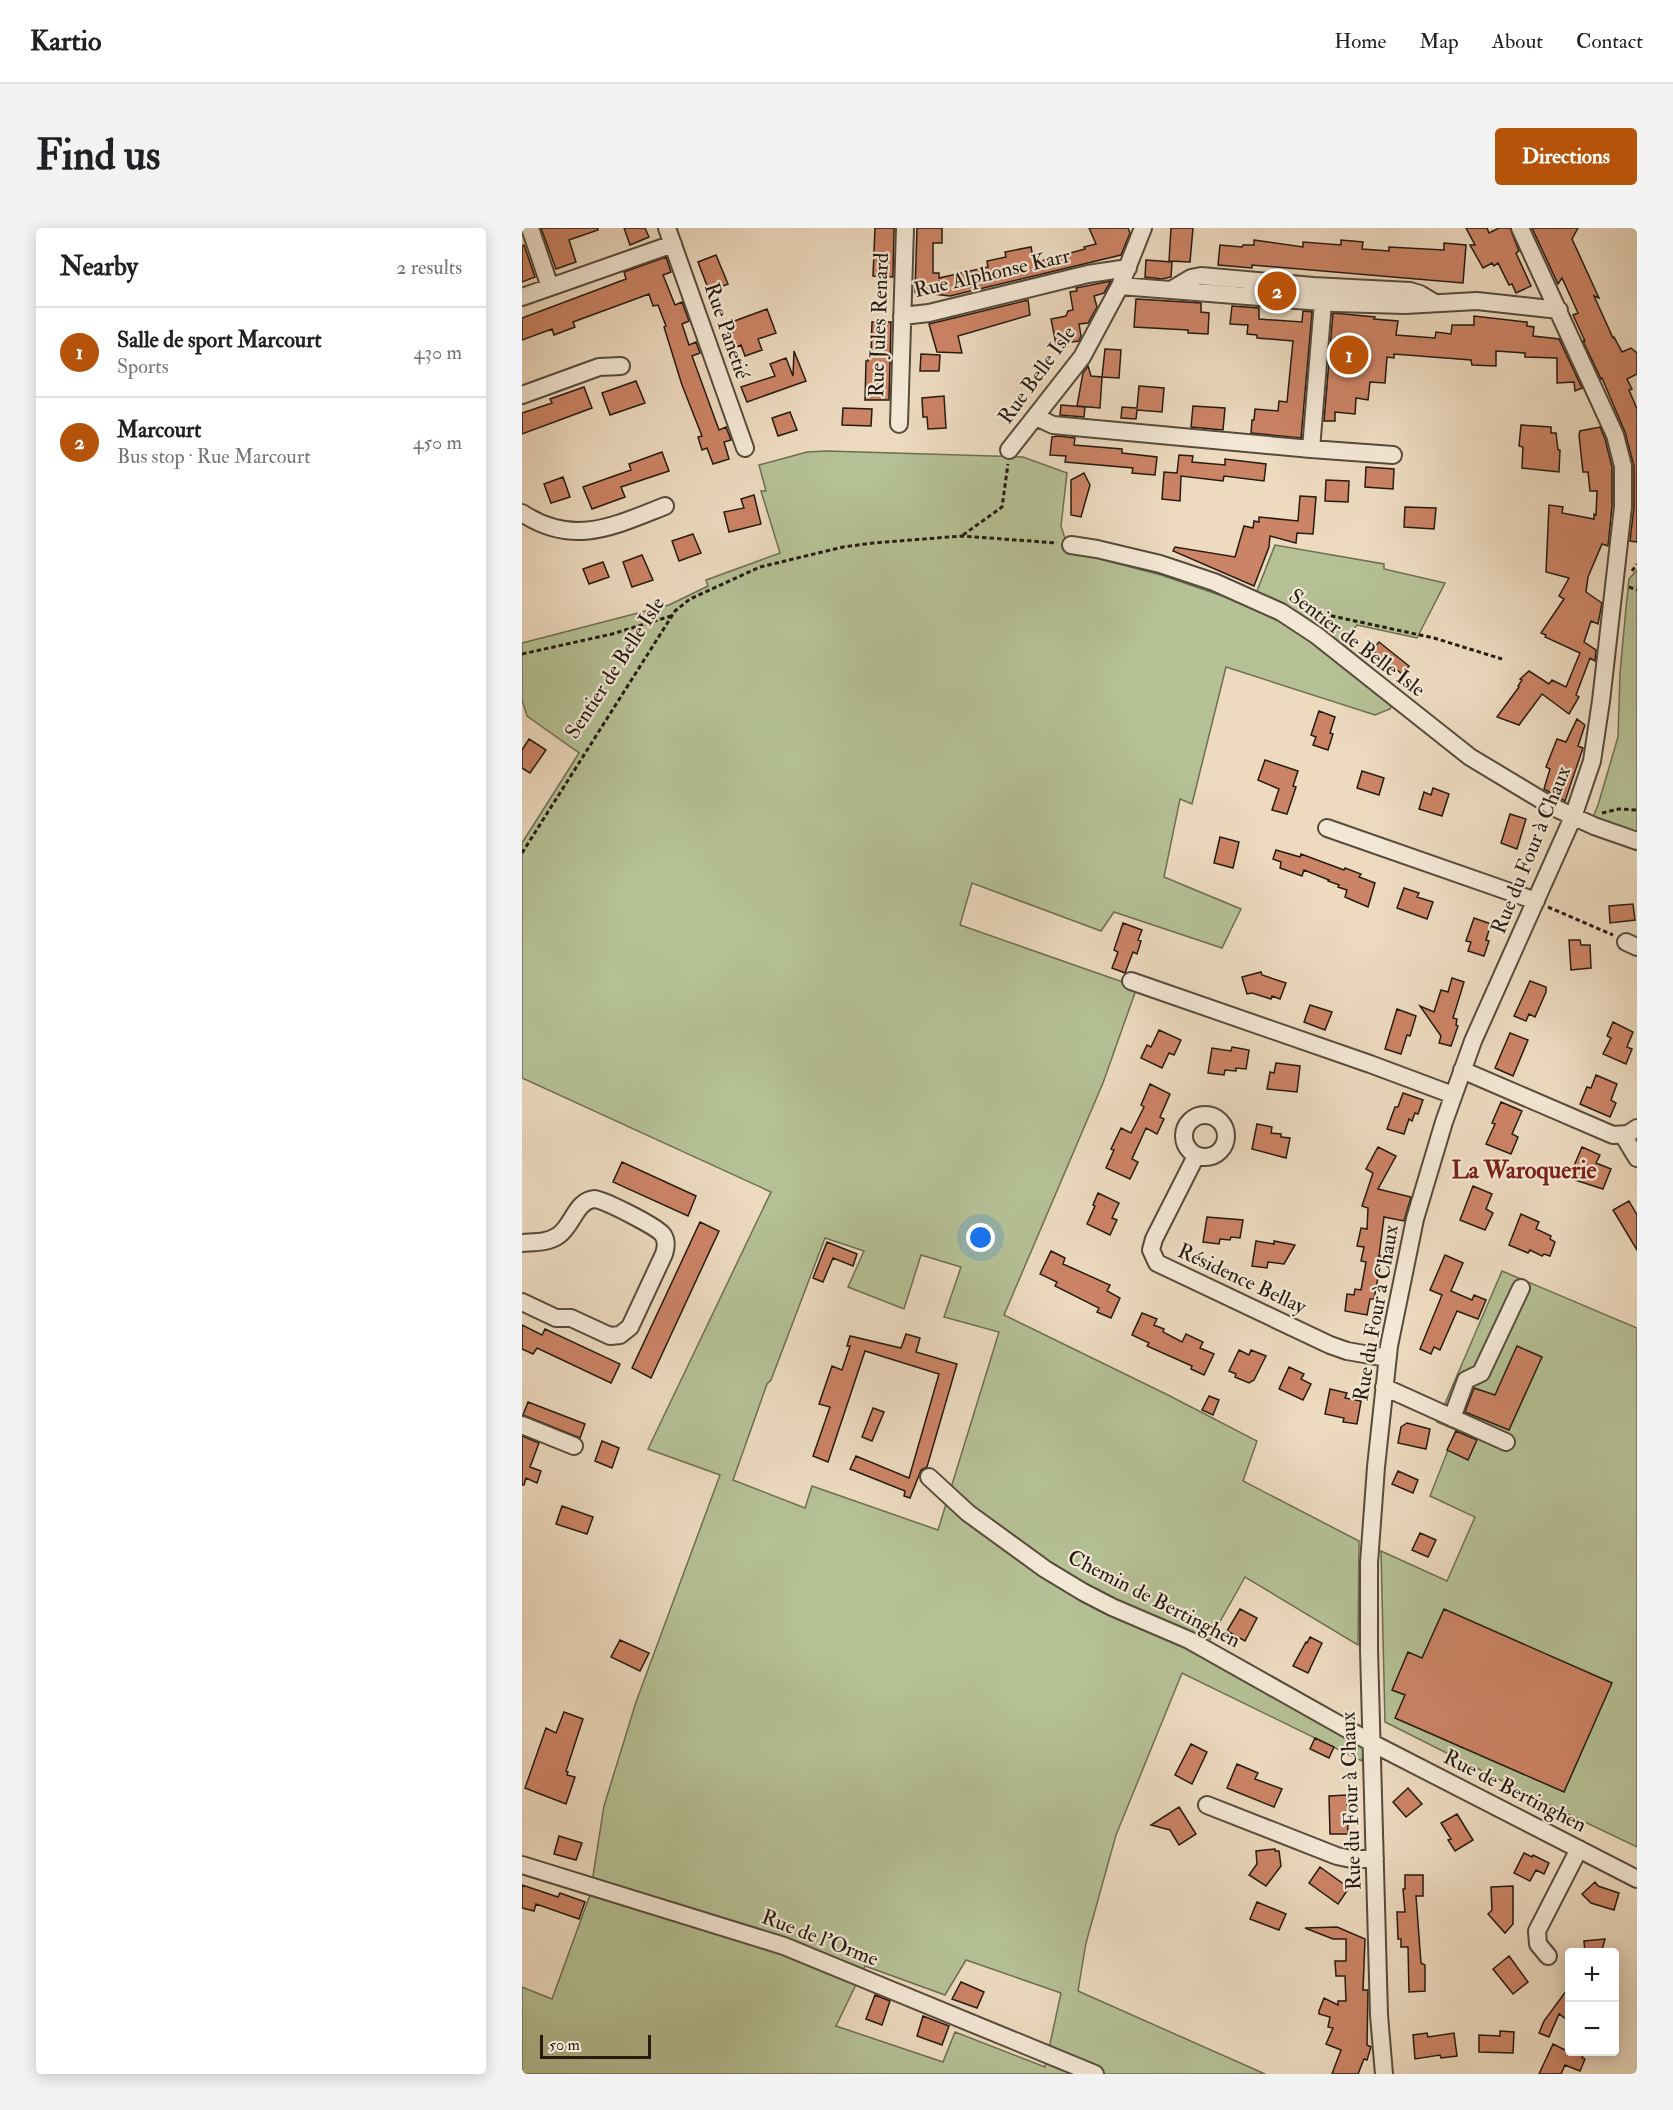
<!DOCTYPE html>
<html lang="en">
<head>
<meta charset="utf-8">
<style>
	body { margin:0; font-family:"IM FELL Double Pica",serif; background:#f2f2f2; color:#202124 }
	.controls { position:absolute; right:18px; bottom:18px; display:grid; overflow:hidden; border-radius:6px; box-shadow:0 3px 15px #0003 }
	.controls button { width:54px; height:54px; display:grid; place-items:center; padding:0; border:0; border-bottom:2px solid #e0e0e0; background:#fff; color:#202124; font:30px sans-serif }
	.scale { position:absolute; left:18px; bottom:15px; width:111px; box-sizing:border-box; padding-left:6px; border:3px solid #251b11; border-top:0; font-size:16px; line-height:21px; white-space:nowrap; color:#251b11; -webkit-text-stroke:4px #f3e7d5; paint-order:stroke }
	.you { position:absolute; left:459px; top:1010px; width:21px; height:21px; margin:-15px; border:4px solid #fff; border-radius:50%; background:#1a73e8; box-shadow:0 0 0 9px #1a73e833 }
	.badge { display:grid; place-items:center; width:39px; height:39px; border-radius:50%; background:#b45309; color:#fff; font-size:20px; font-weight:700 }
	.pin { position:absolute; translate:-50% -50%; border:3px solid #fff; box-shadow:0 2px 6px #0006 }
	.list { margin:0; padding:0; list-style:none }
	h2 { display:flex; justify-content:space-between; align-items:center; height:78px; margin:0; padding:0 24px; font-size:26px }
	h2 small { font-size:20px; font-weight:400; color:#757577 }
	.list li { display:grid; grid-template-columns:39px 1fr auto; gap:18px; align-items:center; box-sizing:border-box; height:90px; padding:0 24px; border-top:2px solid #e0e0e0 }
	.list b { display:block; font-size:22px; white-space:nowrap }
	.list p { margin:0; font-size:20px; white-space:nowrap; color:#757577 }
	.list em { font-size:20px; font-style:normal; color:#757577 }
	.map { position:relative; flex:none; width:1115px; height:1846px; overflow:hidden; border-radius:6px }
	header { display:flex; align-items:center; gap:36px; box-sizing:border-box; height:84px; padding:0 30px; background:#fff; border-bottom:2px solid #e0e0e0 }
	header strong { font-size:28px }
	nav { display:flex; gap:33px; margin-inline-start:auto; font-size:21px }
	.intro { display:flex; align-items:center; justify-content:space-between; box-sizing:border-box; height:144px; padding:0 36px }
	h1 { margin:0; font-size:42px }
	.button { padding:15px 27px; border-radius:6px; background:#b45309; color:#fff; font-size:21px; font-weight:700 }
	main { display:flex; gap:36px; padding:0 36px }
	aside { flex:1; background:#fff; border-radius:6px; box-shadow:0 3px 15px #0003 }
	.map>svg:first-child { display:block }
	.green { fill:#b5c095; stroke:#6d6e53; stroke-width:1.5; fill-rule:evenodd }
	.building { fill:#cc8466; stroke:#251b11; stroke-width:1.5 }
	.lines { fill:none; stroke-linecap:round; stroke-linejoin:round }
	.minor-casing { stroke:#574b3c; stroke-width:20 }
	.path { stroke:#251b11; stroke-width:3; stroke-dasharray:4.5 3; stroke-linecap:butt }
	.minor { stroke:#f3e7d5; stroke-width:16 }
	.labels { text-anchor:middle; dominant-baseline:central; stroke-width:4.5; stroke-linejoin:round; paint-order:stroke }
	.street-label { font-size:21px; fill:#251b11; stroke:#f3e7d5 }
	.quarter-label { font-size:24px; font-weight:bold; fill:#7a1f14; stroke:#f3e7d5 }
</style>
</head>
<body>
<header>
<strong>Kartio</strong>
<nav><a>Home</a><a>Map</a><a>About</a><a>Contact</a></nav>
</header>
<div class="intro"><h1>Find us</h1><a class="button">Directions</a></div>
<main>
<aside>
<h2>Nearby<small>2 results</small></h2>
<ul class="list">
<li><span class="badge">1</span><div><b>Salle de sport Marcourt</b><p>Sports</p></div><em>430 m</em></li>
<li><span class="badge">2</span><div><b>Marcourt</b><p>Bus stop · Rue Marcourt</p></div><em>450 m</em></li>
</ul>
</aside>
<div class="map">
<svg width="1115" height="1846" viewBox="0 0 1115 1846">
	<rect width="100%" height="100%" fill="#eddabf"/>
	<filter id="stains"><feTurbulence type="fractalNoise" baseFrequency=".00333" numOctaves="4"/><feColorMatrix values="0 0 0 0 .2 0 0 0 0 .09 0 0 0 0 .02 0 0 0 .5 -.17"/></filter>
	<radialGradient id="worn" r=".72"><stop offset=".6" stop-color="#630" stop-opacity="0"/><stop offset="1" stop-color="#630" stop-opacity=".3"/></radialGradient>
	<path class="green" d="M305,223L501,229L545,245L539,298L547,323L639,347L727,377L735,363L753,317L862,336V341L923,355L895,410L835,397L821,416L876,462L868,481L853,487L704,439L670,576L658,571L642,649L719,681L700,720L592,684L579,703L450,655L438,697L615,759L581,855L482,1087L646,1167L735,1213L721,1253L837,1313L836,1417L723,1349L681,1424L842,1516L840,1533L660,1445L594,1607L564,1715L556,1763L743,1846H0V1759L30,1771L68,1667L82,1578L114,1474L198,1247L126,1221L249,964L0,850V615L57,525L5,488L0,472V415L147,377L186,358L184,352L258,325L239,263H244L237,237L285,224ZM303,1010L342,1023L326,1059L382,1081L399,1027L439,1039L422,1089L477,1104L416,1302L290,1258L283,1280L211,1252L245,1156L249,1152ZM444,1732L539,1765L523,1839L433,1804L421,1834L314,1798L343,1738L423,1767Z
		M1115,342V622L1065,604L1076,577L1096,509L1098,445L1104,380L1107,351Z
		M980,1043L1115,1100V1619L1042,1584L863,1494L859,1323L925,1353L953,1289L908,1268L934,1202L915,1194Z"/>
	<path class="building" d="M19,0H76V2L47,12L54,34L34,41Z
		M102,0H123L127,9L108,17Z
		M353,0H372L371,49L351,48Z
		M395,0H420V15H411V45H417V50L466,39L465,33L484,29L483,24L509,19L512,35L563,21L562,19L574,16L567,0H606L608,5L599,27L428,68L393,64Z
		M649,0H671L668,34L647,33Z
		M944,0H965L967,5L977,0H988L997,23L994,25L1009,58L994,65L990,56L987,57L976,35L972,38L970,35L961,40L948,17H953Z
		M1010,0H1056L1050,11L1077,70L1072,68L1091,110L1092,109L1100,124L1109,120L1115,125V146L1105,151L1110,161L1107,162L1115,181V314L1108,313L1112,279V238L1103,204L1080,150L1079,151L1061,113H1063L1051,87L1056,85L1040,50L1036,56Z
		M732,12L781,19V14L819,17V12L841,14L840,21L867,23V19L922,22V15L944,17L941,55L730,37V40L696,37L698,17L720,19L721,17H732Z
		M2,17L13,49L0,54V18Z
		M194,27L206,56L187,63L176,34Z
		M144,29L149,44L141,47L153,77L160,74L167,93L160,96L167,117L174,114L178,125L170,128L197,202L204,199L209,212L202,214L207,231L191,236L185,220L180,222L176,209L180,208L160,157L142,99L144,98L136,77L131,78L127,66L51,94L53,99L32,107L30,101L0,112V90L104,51L102,44Z
		M624,32L650,34L649,49L640,51L623,49Z
		M589,53L582,65L572,68L575,79L566,95L557,96L559,108L557,113L534,116L529,91L544,88L546,83L551,82L548,64L555,63L554,60Z
		M614,71L679,75V84L687,85L686,106L666,105V102L612,99Z
		M506,72L508,87L436,108L440,125L415,124L407,96Z
		M710,78L737,80V91L780,94L781,83L790,84L779,210L729,205L730,192H732L733,181L756,183L757,173L765,174L771,113L735,110V107L725,106L726,97L708,96Z
		M245,81L254,105L236,111L240,122L223,128L219,117L209,121L203,106L210,104L207,95Z
		M811,85L853,89L852,91L876,93L874,107L913,110L914,104L929,106L930,97H952V88L1005,94V98L1012,99L1011,108L1037,111L1060,160L1053,163L1052,154L1035,155V130L1003,129V125L974,123V138L950,137L949,132L872,126V130L865,129L863,155L848,154L846,172L834,170L833,186L813,184V193H802Z
		M350,94H369L367,172H343L344,133H346L347,125H349Z
		M583,121L599,122L597,150L580,149Z
		M272,123L284,153L225,174L219,159L253,148L248,136L264,130L271,148Z
		M399,126L418,127L417,143H398Z
		M566,138L569,148L580,149L578,180L555,178L561,145Z
		M114,153L123,175L88,187L80,165Z
		M617,158L642,160L640,184L615,182L614,191L599,190L600,179L615,180Z
		M62,159L70,180L0,206V185L30,175L28,171Z
		M422,168L424,200L406,201L405,189H401L400,170Z
		M539,177L563,179L562,189L538,187Z
		M671,178L703,180L701,202L669,199Z
		M321,180L350,181L349,198L320,197Z
		M268,184L275,202L256,208L250,190Z
		M999,197L1029,199V205H1034L1036,222H1038L1037,244L1000,240L1001,219L997,218Z
		M1078,199L1083,211L1090,239V278L1086,318L1080,316L1066,349L1064,364L1080,375L1076,396L1069,393L1062,414L1074,422L1073,433L1068,430L1054,467L1057,469L1047,486L1020,466L997,497L975,489L997,459L996,458L1000,452L998,451L1007,443L1027,456L1030,452L1044,459L1058,425L1023,409L1024,407L1019,405L1042,371L1037,368L1047,350L1024,344L1027,277L1041,279L1040,285L1072,291V286L1074,287L1075,263H1068L1066,244H1061L1057,207L1058,203Z
		M536,208L553,210L552,217L600,221V225L635,229L633,247L610,245L611,240L543,234L544,228L528,227L530,209Z
		M140,224L147,243L99,259L103,269L70,281L61,259L109,242L107,236Z
		M657,227L671,228L670,234L703,237V231L744,236L742,253L702,248L701,253L659,248L658,273L640,271L642,244L655,245Z
		M844,239L872,241L871,261L843,259Z
		M562,245L568,257L559,289L549,287V252Z
		M41,249L48,269L29,275L22,256Z
		M804,252L827,253L826,274L803,273Z
		M232,267L239,296L207,304L202,284L222,280L219,271Z
		M778,268L794,269L791,306L775,305L774,315L748,308L747,319L732,358L651,323L653,319L713,329L722,298L731,300L732,293L737,294V289L776,293Z
		M883,279L914,280L912,301L882,299Z
		M171,306L179,325L157,333L150,313Z
		M120,327L131,352L110,359L101,334Z
		M81,334L87,349L67,356L61,341Z
		M857,414L887,438L880,446L850,422Z
		M797,483L813,489L808,505L811,506L806,522L791,517L794,509L789,507Z
		M1055,491L1063,497L1056,518L1061,520L1043,573L1022,561L1028,541L1024,539L1035,511L1044,514Z
		M7,511L24,522L8,545L0,540V522Z
		M743,532L776,543L771,558L774,559L765,586L750,582L757,561L736,552Z
		M840,543L862,550L857,567L835,560Z
		M911,560L927,566L920,588L897,581L902,564L909,567Z
		M988,586L1004,591L995,621L979,615Z
		M698,609L717,614L711,640L692,635Z
		M754,622L778,629L779,626L822,642L823,640L839,646L837,649L853,655L846,679L823,669L825,662L816,659L817,657L806,653L807,652L782,642L780,648L758,640L759,634L751,631Z
		M882,660L897,665L895,669L911,674L905,691L875,680Z
		M1111,676L1113,692L1088,695L1087,678Z
		M952,690L969,696L964,712L967,713L962,728L946,723L949,714L944,713Z
		M601,695L620,702L616,712L619,713L615,726L611,724L603,745L590,740L596,724L592,722Z
		M1047,712H1058L1059,717H1068L1069,740L1049,742Z
		M739,744L740,747L764,755L758,771L750,768L749,771L730,765L725,766L720,749Z
		M930,750L942,754L931,790L935,791L934,797L936,798L929,818L917,815L919,808L898,778L912,784L919,762L926,764Z
		M1008,753L1024,759V764L1013,789L1007,786L1004,793L992,788Z
		M788,777L810,784L803,802L782,794Z
		M875,781L894,788L888,808L885,807L879,826L863,821Z
		M1091,794L1111,804L1105,819L1110,821L1104,836L1081,826L1089,810L1085,808Z
		M637,802L659,812L652,827L647,825L640,840L619,830L625,817L629,819Z
		M988,805L1006,812L991,848L973,840Z
		M710,819L727,822L724,841L714,840V843L703,842L702,847L686,845L690,820L709,823Z
		M754,835L778,838L775,864L745,861L748,844L752,845Z
		M1074,847L1095,856L1089,872L1094,875L1088,889L1058,876L1065,859L1069,860Z
		M628,856L648,866L638,889L642,891L635,906L624,900L610,931L616,934L608,951L584,940L592,922L589,921L599,900L609,905L622,879L619,877Z
		M881,865L901,872L896,886L893,885L890,893L887,891L882,906L865,901L873,879H876Z
		M979,874L1000,883L990,906L996,909L989,926L964,916L973,896L970,895Z
		M735,896L750,899L749,905L759,906V909L768,910L764,930L730,921Z
		M856,919L874,928L856,961L889,969L882,993L862,989L857,1028H860L852,1071H848L845,1087L823,1083L825,1066L832,1067L833,1061L839,1062L844,1034L839,1033L842,1019L835,1018L839,1000L845,1001L846,980L840,978L851,945L844,941Z
		M1060,919L1078,927L1074,935L1089,941L1081,961L1053,952L1055,947L1049,945Z
		M100,934L174,968L166,988L91,954Z
		M951,958L970,966L964,981L971,985L963,1002L938,992Z
		M576,965L597,975L590,990L595,992L588,1007L565,996L573,978L571,977Z
		M1107,973L1115,987V1022L1091,982Z
		M999,986L1017,994L1014,1001L1029,1008L1028,1011L1033,1014L1028,1028L1022,1026L1020,1028L1008,1022L1006,1025L987,1017Z
		M685,989L721,992L718,1010L709,1009L708,1012L698,1011L697,1016L681,1014Z
		M178,994L197,1003L129,1150L110,1140Z
		M734,1013L752,1016V1013L773,1017L762,1036L746,1034L745,1040L730,1038Z
		M305,1014L335,1026L331,1038L311,1030L301,1054L291,1050Z
		M529,1023L543,1030L541,1036L588,1057L585,1063L598,1070L589,1090L575,1084L577,1080L533,1058L535,1054L518,1046Z
		M923,1027L941,1035L929,1063L950,1072L952,1067L964,1072L956,1091L935,1083L918,1122L912,1119L909,1126L898,1121L920,1067L908,1062Z
		M620,1085L635,1091L632,1097L642,1101L641,1104L660,1114L664,1106L681,1114L678,1120L692,1126L682,1147L669,1141L670,1138L625,1118L627,1115L610,1107Z
		M0,1097L20,1107L23,1101L98,1136L89,1155L15,1120L11,1126L0,1121Z
		M384,1106L398,1110L394,1124L435,1136L405,1239L399,1242L388,1270L382,1268L383,1263L328,1241L334,1228L387,1250L417,1146L343,1123L306,1234L291,1228L308,1179L297,1176L310,1138L320,1142L328,1118H325L328,1108L379,1120Z
		M995,1118L1020,1129L987,1202L943,1184L952,1160L973,1167Z
		M717,1122L727,1127L729,1122L744,1128L732,1152L727,1155L713,1149L714,1146L707,1143Z
		M767,1139L782,1146L779,1151L789,1156L781,1172L757,1161Z
		M808,1161L825,1165L823,1170L839,1173L835,1196L821,1194L822,1190L803,1186Z
		M687,1168L697,1172L691,1187L680,1182Z
		M6,1174L63,1196L58,1210L1,1187Z
		M351,1180L362,1184L350,1213L340,1209Z
		M885,1195L908,1201L904,1221L876,1215L879,1199Z
		M934,1203L955,1212L946,1232L925,1222Z
		M0,1208L17,1215L8,1239L19,1243L15,1255L4,1250L2,1257H0Z
		M80,1213L97,1220L90,1240L73,1233Z
		M876,1243L896,1252L891,1265L870,1256Z
		M40,1278L71,1289L65,1306L34,1296Z
		M898,1305L914,1312L906,1329L890,1322Z
		M718,1381L735,1390L723,1413L705,1403Z
		M922,1381L1090,1455L1042,1564L873,1490L883,1467L870,1462L886,1424L900,1430Z
		M788,1409L800,1415L786,1445L771,1438L784,1414L785,1415Z
		M98,1412L127,1425L118,1443L89,1429Z
		M42,1484L61,1491L44,1543L46,1544L45,1547L53,1549L44,1576L3,1560L24,1500L34,1505Z
		M793,1510L812,1519L807,1530L788,1521Z
		M669,1516L685,1524L670,1556L653,1547Z
		M715,1536L736,1545L733,1551L760,1561L752,1579L705,1560Z
		M886,1560L900,1576L884,1589L871,1574Z
		M825,1567L826,1606H808L807,1568Z
		M657,1579L674,1606L657,1617L648,1602L629,1597Z
		M935,1586L951,1612L933,1623L926,1612L929,1611L919,1595Z
		M37,1608L60,1615L54,1632L32,1626Z
		M753,1621V1623H757L759,1638L744,1658L727,1647L735,1636L734,1623Z
		M1002,1625L1010,1629L1011,1627L1027,1635L1022,1646L1014,1642L1008,1653L992,1645Z
		M798,1639L827,1660L816,1676L787,1655Z
		M883,1647H901V1668H894L899,1735L903,1737V1763L887,1764L886,1719H879V1711H876L875,1684H883L881,1661H883Z
		M1073,1654L1076,1658L1097,1665L1092,1682L1069,1675L1060,1666Z
		M0,1657L36,1669L38,1665L63,1674L57,1691L14,1676L12,1683L0,1680Z
		M991,1658V1696L983,1705L966,1686L970,1682L969,1659Z
		M735,1674L764,1686L757,1702L728,1691Z
		M815,1699L843,1711L841,1762H846L845,1817L849,1819L845,1832L842,1831L836,1846H810L819,1822L804,1816L811,1800L806,1799L808,1789L797,1786V1783L802,1770L816,1777V1773H824L823,1748H814L813,1733H824V1711H811L783,1700Z
		M1083,1711L1079,1725H1063L1062,1713Z
		M987,1728L1006,1754L991,1766L971,1741Z
		M439,1754L462,1764L455,1780L430,1771Z
		M1047,1759V1793L1037,1786L1027,1809L1017,1805L1022,1793Z
		M353,1767L368,1773L360,1797L344,1791Z
		M401,1788L427,1798L420,1817L395,1808Z
		M978,1803L992,1804L991,1825L957,1824V1807L978,1808Z
		M905,1805L906,1809L932,1805L935,1828L919,1830L918,1827L893,1831L891,1807Z
		M1031,1816L1047,1824H1063L1060,1830L1063,1831L1058,1843L1043,1837L1039,1846H1017Z"/>
	<g class="lines">
		<defs>
			<path id="minor" d="M8,0L28,59
				M145,0L223,220
				M598,58L813,75L883,77L955,73L1037,82
				M649,62L669,50L679,48L791,58L888,63L898,66L913,75
				M0,69L151,16
				M380,88L407,85L566,46L606,40
				M0,167L77,139L99,138
				M514,189L531,197L789,221L801,74
				M377,196L383,0
				M789,221L871,227
				M487,222L560,129L598,58L621,0
				M0,285C51,319 92,298 143,278
				M549,317L575,321L638,336L692,354L759,384L794,407L948,529L1031,579L1072,598L1115,613
				M805,600L1014,673
				M1104,714L1115,719
				M609,753L848,836L931,867
				M940,842L1091,907L1106,906L1115,900
				M662 908a21 21 0 1 1 42 0a21 21 0 1 1-42 0Z
				M1101,907L1115,930
				M674,928L632,1011L629,1022L635,1035L808,1117L825,1123L865,1130
				M0,1015C13,1014 26,1015 37,1007C51,997 54,972 73,971C84,973 136,999 141,1007C145,1013 144,1020 142,1026L108,1099L98,1107L88,1108L49,1090H34L0,1074
				M862,1159L984,1214
				M930,1190L944,1152L959,1145L999,1060
				M0,1197L52,1218
				M407,1249L446,1285L523,1341L561,1364L590,1379L667,1412L850,1515L1115,1651
				M685,1577L815,1628L829,1631H853
				M0,1637L262,1718L573,1846
				M1026,1728L1016,1716L1015,1703L1057,1621
				M862,1846L857,1787L847,1422V1335L854,1239L867,1118L893,991L922,894L951,813L1051,589L1070,533L1079,473L1101,279V238L1093,207L998,0"/>
		</defs>
		<use href="#minor" class="minor-casing"/>
		<path class="path" d="M441,307L480,279L486,236
			M1110,343L1115,336
			M1107,359L1115,362
			M787,383L912,410L980,431
			M0,426L90,406L149,388
			M1080,585L1097,581L1115,582
			M0,625L153,383L168,371L238,339L321,319L351,315L440,308L535,315
			M1026,679L1091,707"/>
		<use href="#minor" class="minor"/>
	</g>
	<g class="labels">
		<g class="street-label">
			<text transform="translate(470 45) rotate(-13)">Rue Alphonse Karr</text>
			<text transform="translate(357 97) rotate(-88)">Rue Jules Renard</text>
			<text transform="translate(205 103) rotate(71)">Rue Panetié</text>
			<text transform="translate(515 147) rotate(-54)">Rue Belle Isle</text>
			<text transform="translate(835 415) rotate(37)">Sentier de Belle Isle</text>
			<text transform="translate(93 440) rotate(-57)">Sentier de Belle Isle</text>
			<text transform="translate(1009 622) rotate(-68)">Rue du Four à Chaux</text>
			<text transform="translate(720 1051) rotate(25)">Résidence Bellay</text>
			<text transform="translate(854 1085) rotate(-80)">Rue du Four à Chaux</text>
			<text transform="translate(632 1371) rotate(27)">Chemin de Bertinghen</text>
			<text transform="translate(993 1563) rotate(27)">Rue de Bertinghen</text>
			<text transform="translate(829 1573) rotate(-92)">Rue du Four à Chaux</text>
			<text transform="translate(298 1710) rotate(21)">Rue de l'Orme</text>
		</g>
		<g class="quarter-label">
			<text x="1002" y="942">La Waroquerie</text>
		</g>
	</g>
	<rect width="100%" height="100%" filter="url(#stains)"/>
	<rect width="100%" height="100%" fill="url(#worn)"/>
</svg>
<div class="controls">
<button>+</button>
<button>−</button>
</div>
<div class="scale">50 m</div>
<div class="you"></div>
<div class="pin badge" style="left:827px;top:127px">1</div>
<div class="pin badge" style="left:755px;top:63px">2</div>
</div>
</main>
</body>
</html>
